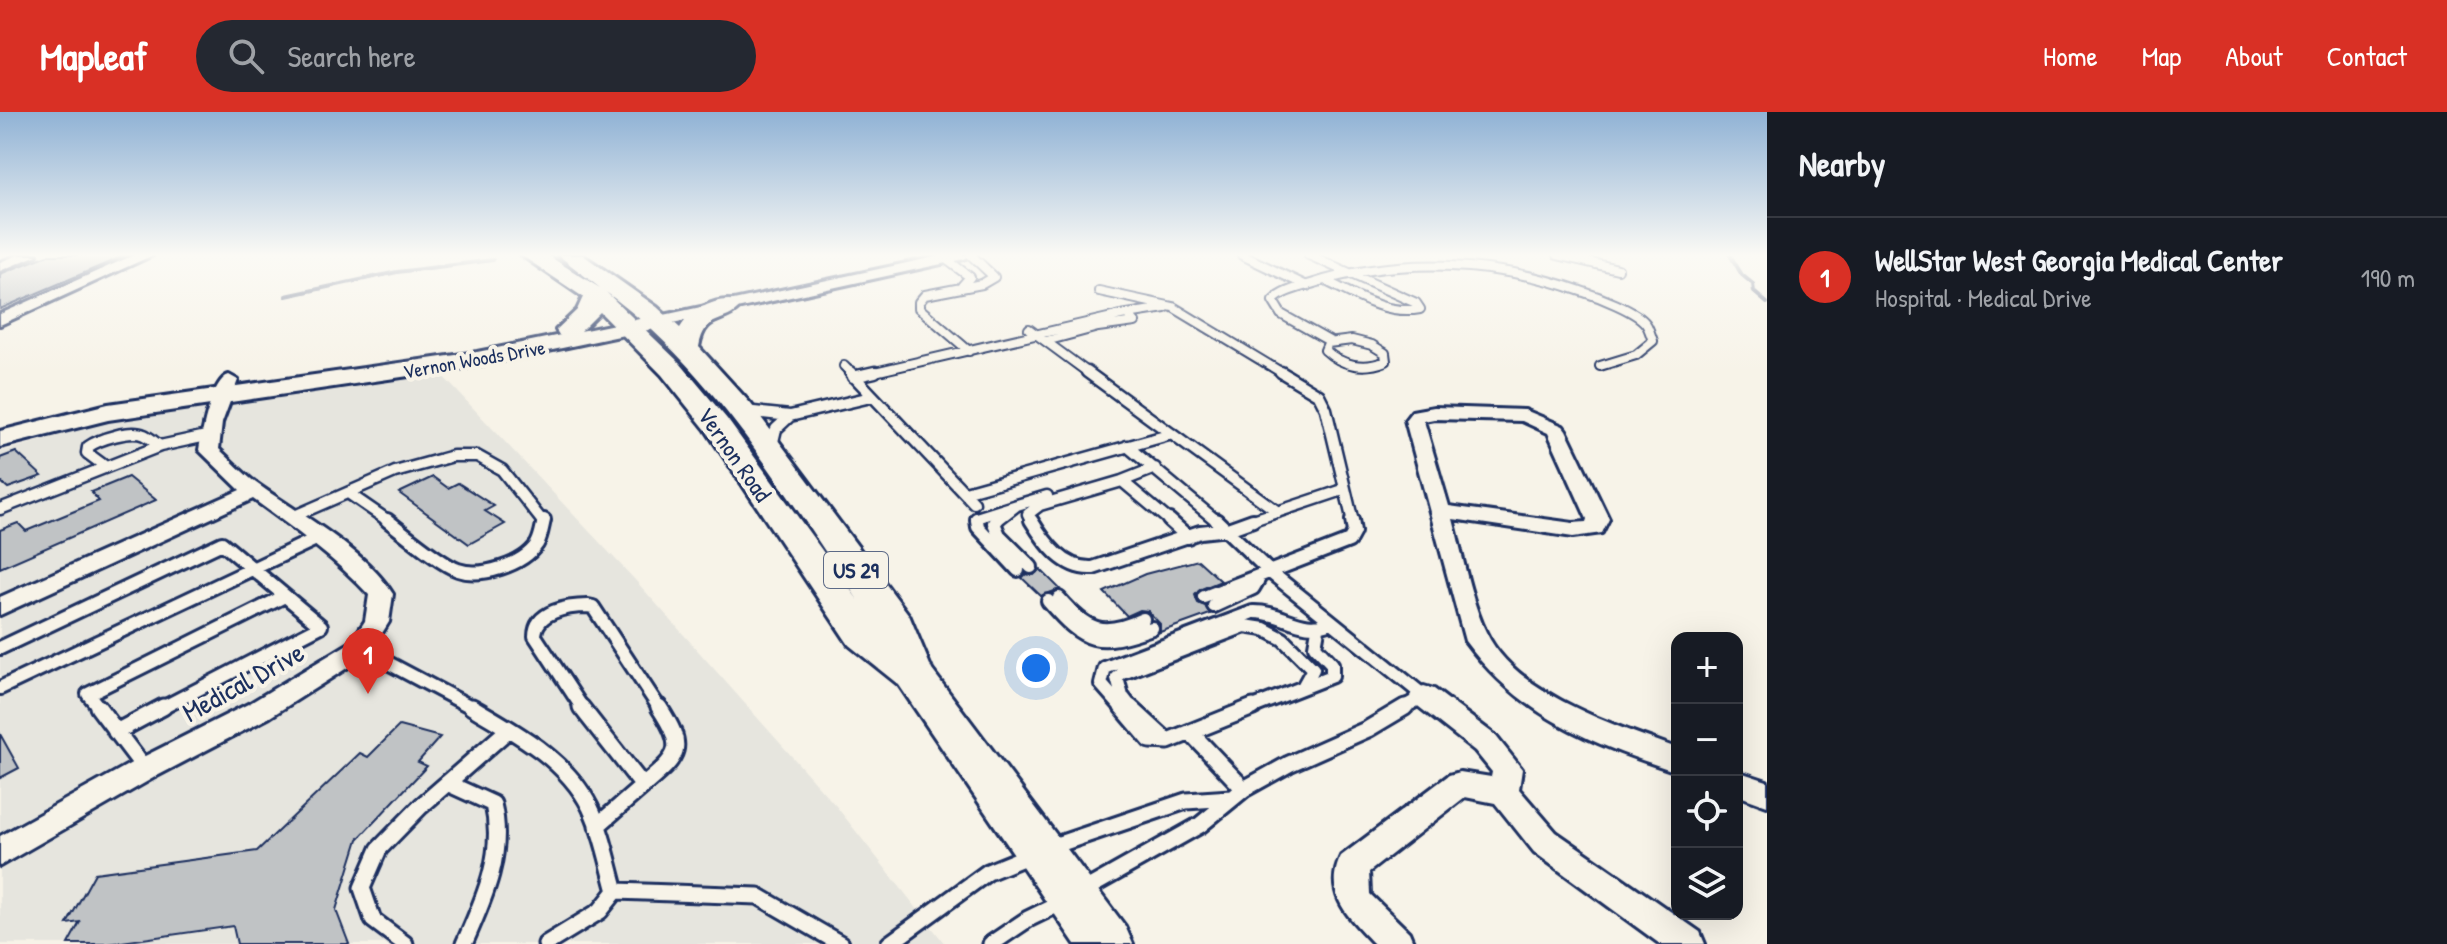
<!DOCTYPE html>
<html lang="en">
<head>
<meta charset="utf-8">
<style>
	body { margin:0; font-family:"Patrick Hand",sans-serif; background:#242831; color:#f1f3f6 }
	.controls { position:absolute; right:24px; bottom:24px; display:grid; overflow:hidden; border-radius:16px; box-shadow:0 8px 32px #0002 }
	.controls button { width:72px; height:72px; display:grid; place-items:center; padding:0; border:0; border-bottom:2px solid #363941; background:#171b24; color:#f1f3f6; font:40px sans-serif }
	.you { position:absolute; left:1036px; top:556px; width:28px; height:28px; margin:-20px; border:6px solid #fff; border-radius:50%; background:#1a73e8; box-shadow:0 0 0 12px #1a73e833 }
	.badge { display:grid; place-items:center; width:52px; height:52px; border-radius:50%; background:#d93025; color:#fff; font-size:26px; font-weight:700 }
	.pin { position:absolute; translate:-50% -66px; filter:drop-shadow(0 2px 4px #0008) }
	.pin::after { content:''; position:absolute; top:42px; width:28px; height:24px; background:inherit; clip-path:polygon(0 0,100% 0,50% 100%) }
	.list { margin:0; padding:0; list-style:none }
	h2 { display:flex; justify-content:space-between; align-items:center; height:104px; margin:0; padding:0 32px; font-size:34px }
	h2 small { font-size:26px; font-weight:400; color:#9ea1a6 }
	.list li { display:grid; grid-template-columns:52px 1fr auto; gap:24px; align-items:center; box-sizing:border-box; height:120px; padding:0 32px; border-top:2px solid #363941 }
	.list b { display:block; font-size:30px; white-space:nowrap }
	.list p { margin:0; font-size:26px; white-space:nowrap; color:#9ea1a6 }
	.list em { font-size:26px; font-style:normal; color:#9ea1a6 }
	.icon { flex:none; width:44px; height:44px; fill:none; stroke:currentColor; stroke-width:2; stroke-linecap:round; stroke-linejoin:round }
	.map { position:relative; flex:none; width:1767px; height:832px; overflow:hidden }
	header { display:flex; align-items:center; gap:48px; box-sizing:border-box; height:112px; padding:0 40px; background:#d93025; color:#fff }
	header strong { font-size:38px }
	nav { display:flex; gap:44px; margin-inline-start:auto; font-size:28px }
	.search { width:560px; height:72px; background:#242831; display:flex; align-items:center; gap:20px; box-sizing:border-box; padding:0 28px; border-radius:44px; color:#9ea1a6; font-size:30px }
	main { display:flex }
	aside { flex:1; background:#171b24 }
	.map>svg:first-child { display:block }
	.built { fill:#e6e5de }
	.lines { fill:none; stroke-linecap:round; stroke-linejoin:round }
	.stream { stroke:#727c95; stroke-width:4 }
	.building { fill:#c0c3c5; stroke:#1b2f5e; stroke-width:2 }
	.lane-far3-casing { stroke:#1b2f5e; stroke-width:12 }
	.lane-far2-casing { stroke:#1b2f5e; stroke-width:15 }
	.lane-far1-casing { stroke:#1b2f5e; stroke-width:18 }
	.lane-casing { stroke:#1b2f5e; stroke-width:21 }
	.street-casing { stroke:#1b2f5e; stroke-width:6 }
	.secondary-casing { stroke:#1b2f5e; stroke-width:6 }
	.primary-casing { stroke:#1b2f5e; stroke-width:6 }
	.lane-far3 { stroke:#f7f3e8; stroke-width:8 }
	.lane-far2 { stroke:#f7f3e8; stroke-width:10 }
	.lane-far1 { stroke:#f7f3e8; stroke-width:12 }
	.lane { stroke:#f7f3e8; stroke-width:15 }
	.street { fill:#f7f3e8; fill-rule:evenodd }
	.secondary { fill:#f7f3e8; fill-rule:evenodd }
	.primary { fill:#f7f3e8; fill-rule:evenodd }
	.labels { text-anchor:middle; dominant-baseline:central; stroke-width:8; stroke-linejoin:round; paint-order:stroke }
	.far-street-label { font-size:20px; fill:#1b2f5e; stroke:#f7f3e8 }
	.shield { fill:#f7f3e8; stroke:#5d6a87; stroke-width:2 }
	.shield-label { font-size:22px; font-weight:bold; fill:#1b2f5e }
	.street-label { font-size:24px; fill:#1b2f5e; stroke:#f7f3e8 }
	.near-street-label { font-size:28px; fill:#1b2f5e; stroke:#f7f3e8 }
</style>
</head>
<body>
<header>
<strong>Mapleaf</strong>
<div class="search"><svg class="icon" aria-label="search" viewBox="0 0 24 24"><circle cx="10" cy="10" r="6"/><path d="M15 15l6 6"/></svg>Search here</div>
<nav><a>Home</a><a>Map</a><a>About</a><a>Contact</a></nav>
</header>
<main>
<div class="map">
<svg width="1767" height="832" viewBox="0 0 1767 832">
	<rect width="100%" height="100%" fill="#f7f3e8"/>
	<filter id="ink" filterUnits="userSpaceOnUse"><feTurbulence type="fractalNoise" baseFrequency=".0125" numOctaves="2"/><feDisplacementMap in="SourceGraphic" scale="16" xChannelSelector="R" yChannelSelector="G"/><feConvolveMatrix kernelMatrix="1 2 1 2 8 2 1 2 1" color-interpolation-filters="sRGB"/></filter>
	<g filter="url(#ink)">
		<path class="built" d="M440,261L636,469L836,694L945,832H0V340L112,309Z"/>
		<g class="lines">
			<path class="stream" d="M1730,143L1742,163L1753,172L1754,180L1767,191
				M286,184L397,160L493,148"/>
		</g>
		<path class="building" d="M48,143H126L0,197V162Z
			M16,340L42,364L8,376L0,369V346Z
			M128,365L156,388L0,456V418L18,411L26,419L99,389L91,380Z
			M433,365L448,376L458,371L494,394L485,399L505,412L469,432L399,381Z
			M1198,448L1221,469L1201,477L1195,483L1198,491L1205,494L1210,502L1160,520V512L1148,499L1140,498L1127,504L1104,480L1145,462Z
			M1040,457L1060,477L1041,484L1022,466L1026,462L1034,463Z
			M399,614L440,625L418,650L427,654L358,727L336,798L349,832H237L233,814L108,832H68L80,810L67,812L95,761L257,739L360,641L368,645Z
			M0,622L19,656L0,666Z"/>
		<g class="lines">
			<defs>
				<path id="lane-far3" d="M1242,143L1307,174
					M1309,143L1416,191L1420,197C1386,203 1357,184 1328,170
					M1557,143L1618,157
					M946,147L970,165L962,174
					M1099,179L1173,195L1284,262
					M1029,217L1090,262
					M1352,228L1372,233L1385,241L1386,249C1364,258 1342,254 1325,238L1328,231Z
					M1046,229L1098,215L1135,210L1128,202
					M1331,230L1281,202L1273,189C1282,179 1298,176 1311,172C1398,144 1496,149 1581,179C1597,184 1637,199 1646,212C1649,216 1651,224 1653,229L1636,243L1600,254
					M969,239L919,196V190L925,183L982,172L994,165L971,143
					M844,254L852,262
					M866,262L1121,203L1165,196"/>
				<path id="lane-far2" d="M850,260L974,391
					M1087,260L1278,400
					M1281,260L1319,283L1326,297L1353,410
					M853,265L875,260
					M744,299L790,304L776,317L771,338
					M790,304L871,285
					M1127,334L1218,410
					M106,355L87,341L88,335C99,327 131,317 144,323C149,325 155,331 160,334
					M1155,356L1122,369L1171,410
					M965,380L1172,322
					M348,381L390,410
					M0,397L160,334L211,323
					M292,405L395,360L453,344H477L502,358L543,410
					M977,410L976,406L1017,393
					M995,410L1017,393L1047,384
					M1032,410L1028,402L1040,393L1122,369
					M1247,410L1343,378"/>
				<path id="lane-far1" d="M387,408C404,421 440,452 458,458C481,466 523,453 537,432C541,425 542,416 544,408
					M977,408L978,415L1018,458
					M997,408L994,411L999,423L1031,455
					M1031,408C1045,431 1064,458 1093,456L1200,420L1228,417L1253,408
					M1169,408L1188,425
					M1216,408L1269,459L1424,584L1401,597
					M1204,485L1349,429L1354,420L1352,408
					M1059,486C1088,519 1102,526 1143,507
					M1048,489C1086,533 1097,535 1152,516
					M1214,494L1253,476L1259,466
					M0,536L222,431L321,514L160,597
					M360,536L475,597
					M0,576L320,425
					M100,597L88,582L285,484
					M583,597L535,524C535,499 568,494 588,494L593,495L660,597
					M1123,597L1101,572L1105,556L1253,500C1282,499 1302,523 1331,510
					M1132,597L1122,584L1117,566L1123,561L1245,514L1264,517L1283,527L1313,557L1303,575
					M1248,597L1332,564V552L1315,534L1318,517"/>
				<path id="lane" d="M98,595L145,657
					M472,595C515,620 567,648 590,695C603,722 608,751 616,779L600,799L546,832
					M581,595L643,674
					M1122,595L1150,628L1168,629L1253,595
					M1130,595L1167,629
					M116,620L163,595
					M1192,622L1244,677
					M447,671L493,692C505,742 484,787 464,832
					M643,674C679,643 687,638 659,595
					M597,714L643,674
					M1050,735L1186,689L1231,686
					M616,779L758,784L841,832
					M1081,780L1200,713L1244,677L1289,652L1368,617L1405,595
					M405,832L373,808L362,776L379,737L421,694L508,618
					M889,832L988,760L1030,743
					M991,832L1028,807L1063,790"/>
				<path id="street" d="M18,143H37L0,159V150Z
					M134,143H153L0,213V202Z
					M944,143H971L964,147L659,214L651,209L659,204Z
					M229,263L238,268L222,311L219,337C231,348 243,361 256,371C299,402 364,436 393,482L389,510L369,542L270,605L155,665L0,754V724L135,649L250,591L351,530L365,509L369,483C335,446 294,417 253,387L0,503V485L240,378L199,338C202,321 212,267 229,263Z
					M1434,295L1525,298L1563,314L1566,318L1609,407L1602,421L1573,425L1453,407C1462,441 1471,489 1486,520C1515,582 1617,614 1677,636V660C1590,631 1521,605 1465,529L1405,308L1412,299ZM1434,307L1522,309L1548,321L1587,407L1586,410L1573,411L1449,394L1424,309Z
					M1424,574L1434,577L1495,623L1522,657L1519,677L1556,720L1700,820L1705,832H1660L1534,740L1495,691L1465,685L1369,760L1370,782L1409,820L1414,832H1374C1350,806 1322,783 1341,744L1449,663L1460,660L1491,665L1492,660L1475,639L1414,591L1410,584L1414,577Z
					M1737,659L1767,669V694L1737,683Z"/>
				<path id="secondary" d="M659,203L670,209L667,214L477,254L108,308L0,335V319L108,292L477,240Z"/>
				<path id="primary" d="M521,143H547L600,176L558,143H583L657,195L680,216C691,198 716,184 737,189L741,194C725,214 705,200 699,235L751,292L909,503L932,558L1125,814L1133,832H1075L899,573L849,533L706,318L662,263L600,200L577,223H559L556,218L577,198L583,185ZM606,180C714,259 783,379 858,488L727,307L680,251Z"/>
			</defs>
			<use href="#lane-far3" class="lane-far3-casing"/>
			<use href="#lane-far2" class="lane-far2-casing"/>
			<use href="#lane-far1" class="lane-far1-casing"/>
			<use href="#lane" class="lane-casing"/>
			<use href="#street" class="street-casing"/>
			<use href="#secondary" class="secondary-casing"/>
			<use href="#primary" class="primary-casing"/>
			<use href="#lane-far3" class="lane-far3"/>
			<use href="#lane-far2" class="lane-far2"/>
			<use href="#lane-far1" class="lane-far1"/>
			<use href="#lane" class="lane"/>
			<use href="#street" class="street"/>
			<use href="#secondary" class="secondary"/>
			<use href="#primary" class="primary"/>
		</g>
	</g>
	<linearGradient id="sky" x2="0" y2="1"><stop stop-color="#90b2d5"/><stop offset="0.55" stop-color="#fbfaf5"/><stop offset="1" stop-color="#fbfaf5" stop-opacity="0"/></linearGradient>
	<rect width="1767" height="260" fill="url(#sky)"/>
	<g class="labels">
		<g class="far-street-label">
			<text transform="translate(474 247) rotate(-10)">Vernon Woods Drive</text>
		</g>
		<rect class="shield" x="824" y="440" width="64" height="36" rx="6"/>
		<g class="shield-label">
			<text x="856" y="458">US 29</text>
		</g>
		<g class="street-label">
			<text transform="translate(735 342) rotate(55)">Vernon Road</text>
		</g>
		<g class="near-street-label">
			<text transform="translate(243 570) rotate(-29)">Medical Drive</text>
		</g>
	</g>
</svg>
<div class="controls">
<button>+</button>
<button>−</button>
<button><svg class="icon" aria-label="locate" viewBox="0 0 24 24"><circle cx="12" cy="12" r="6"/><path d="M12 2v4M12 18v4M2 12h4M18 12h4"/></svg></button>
<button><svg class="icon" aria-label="layers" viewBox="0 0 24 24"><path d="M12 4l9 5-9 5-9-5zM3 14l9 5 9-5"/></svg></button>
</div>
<div class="you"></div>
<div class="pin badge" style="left:368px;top:582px">1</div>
</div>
<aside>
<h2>Nearby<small></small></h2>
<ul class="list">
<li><span class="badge">1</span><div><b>WellStar West Georgia Medical Center</b><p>Hospital · Medical Drive</p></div><em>190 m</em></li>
</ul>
</aside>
</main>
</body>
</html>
